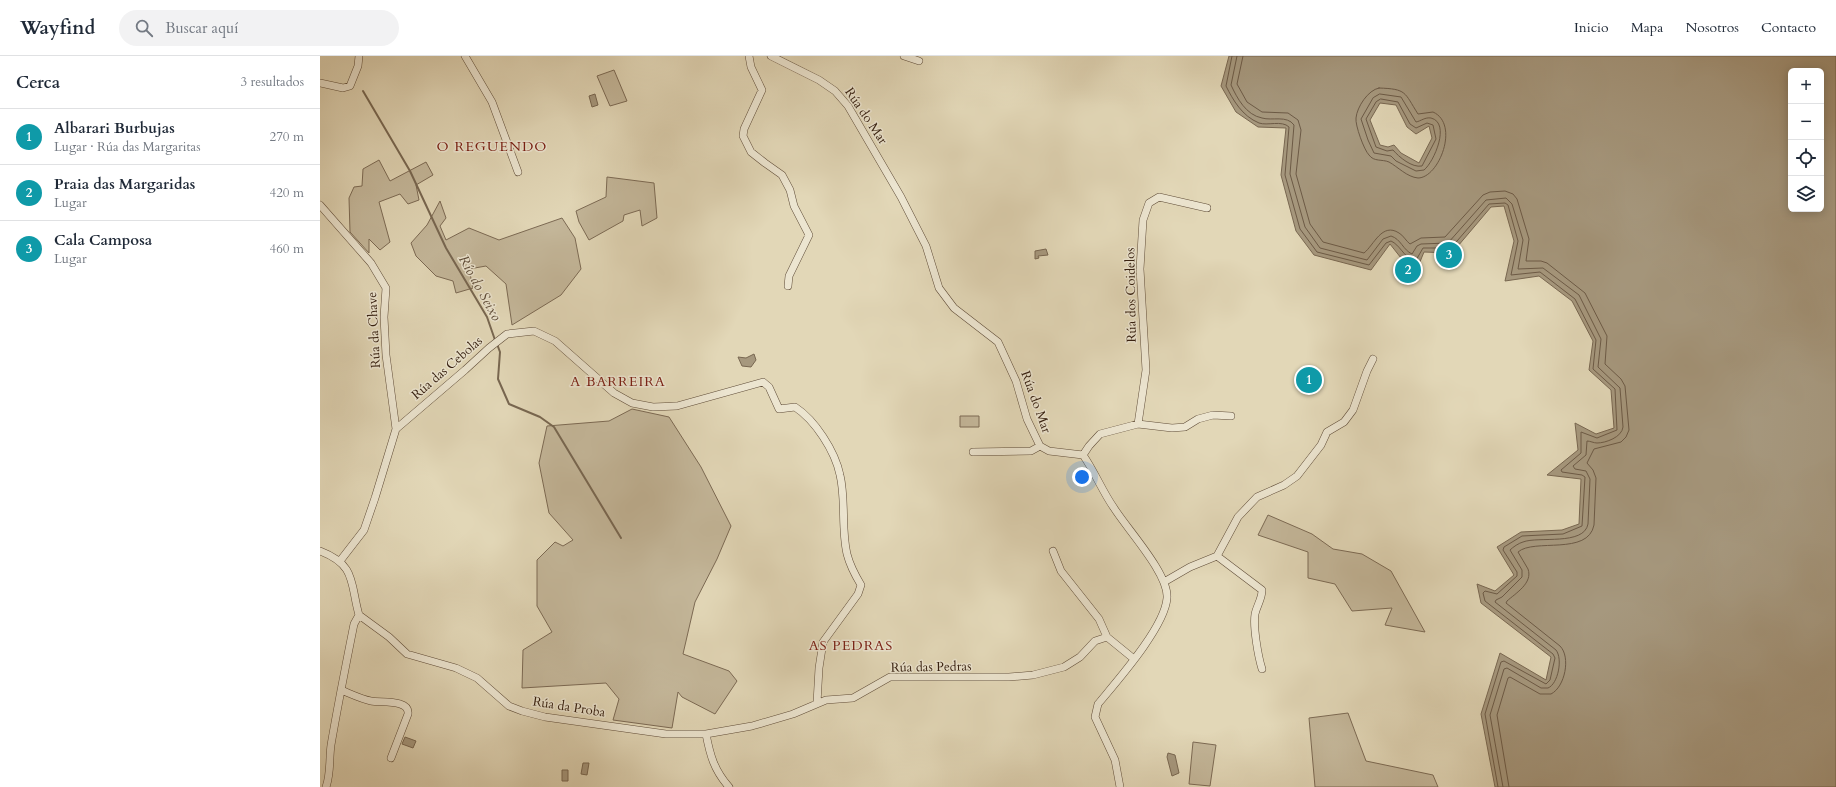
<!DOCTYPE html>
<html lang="es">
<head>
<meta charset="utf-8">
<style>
	body { margin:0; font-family:Cardo,serif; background:#f2f2f3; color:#1f2937 }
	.controls { position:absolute; right:12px; top:12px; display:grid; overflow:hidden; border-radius:6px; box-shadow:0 2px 10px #0003 }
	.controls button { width:36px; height:36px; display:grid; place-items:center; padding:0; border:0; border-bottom:1px solid #e0e1e3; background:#fff; color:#1f2937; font:20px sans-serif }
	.you { position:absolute; left:762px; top:421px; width:14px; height:14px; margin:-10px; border:3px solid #fff; border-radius:50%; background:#1a73e8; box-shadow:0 0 0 6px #1a73e833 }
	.badge { display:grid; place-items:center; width:26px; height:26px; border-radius:50%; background:#8f2418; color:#fff; font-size:13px; font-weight:700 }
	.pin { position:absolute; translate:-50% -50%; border:2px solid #fff; box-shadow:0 1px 4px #0006 }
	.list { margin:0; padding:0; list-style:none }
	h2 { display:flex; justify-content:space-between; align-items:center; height:52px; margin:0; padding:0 16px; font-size:17px }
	h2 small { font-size:13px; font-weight:400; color:#747a83 }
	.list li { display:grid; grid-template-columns:26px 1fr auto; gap:12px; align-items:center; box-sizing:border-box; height:56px; padding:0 16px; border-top:1px solid #e0e1e3 }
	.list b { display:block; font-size:15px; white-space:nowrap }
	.list p { margin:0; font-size:13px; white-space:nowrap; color:#747a83 }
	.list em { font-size:13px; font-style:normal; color:#747a83 }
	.icon { flex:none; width:22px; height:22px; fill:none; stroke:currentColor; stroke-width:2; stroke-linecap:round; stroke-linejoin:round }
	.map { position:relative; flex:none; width:1516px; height:731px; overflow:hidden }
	header { display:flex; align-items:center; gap:24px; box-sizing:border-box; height:56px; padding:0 20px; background:#fff; border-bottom:1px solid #e0e1e3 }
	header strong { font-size:19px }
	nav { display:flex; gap:22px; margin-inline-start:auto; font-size:14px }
	.search { width:280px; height:36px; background:#f2f2f3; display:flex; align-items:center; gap:10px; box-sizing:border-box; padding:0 14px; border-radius:22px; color:#747a83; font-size:15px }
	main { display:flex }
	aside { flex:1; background:#fff }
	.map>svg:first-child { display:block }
	.green { fill:#c4b79a; stroke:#7c6a54 }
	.water { fill:#a6987e; stroke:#786751; fill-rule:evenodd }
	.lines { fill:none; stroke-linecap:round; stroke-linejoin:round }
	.shore { stroke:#6c5a46; stroke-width:1 }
	.stream { stroke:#786751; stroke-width:2 }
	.minor-casing { stroke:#5f4c38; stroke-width:8 }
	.minor { stroke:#ece5d0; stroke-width:7 }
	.labels { text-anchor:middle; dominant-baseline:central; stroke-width:3; stroke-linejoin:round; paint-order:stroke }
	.street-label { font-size:13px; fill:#331d0e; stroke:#ece5d0 }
	.neighbourhood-label { font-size:14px; letter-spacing:1px; fill:#7a1f14; stroke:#ece5d0 }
	.water-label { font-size:14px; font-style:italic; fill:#5b4835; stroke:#ece5d0 }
</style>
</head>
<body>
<header>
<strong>Wayfind</strong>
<div class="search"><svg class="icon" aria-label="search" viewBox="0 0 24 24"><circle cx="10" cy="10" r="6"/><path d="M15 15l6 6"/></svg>Buscar aquí</div>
<nav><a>Inicio</a><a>Mapa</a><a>Nosotros</a><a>Contacto</a></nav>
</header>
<main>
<aside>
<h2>Cerca<small>3 resultados</small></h2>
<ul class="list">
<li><span class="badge" style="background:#0f9aa8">1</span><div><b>Albarari Burbujas</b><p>Lugar · Rúa das Margaritas</p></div><em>270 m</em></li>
<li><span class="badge" style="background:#0f9aa8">2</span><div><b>Praia das Margaridas</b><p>Lugar</p></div><em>420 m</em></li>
<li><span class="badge" style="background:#0f9aa8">3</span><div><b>Cala Camposa</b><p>Lugar</p></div><em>460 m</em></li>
</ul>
</aside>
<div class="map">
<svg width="1516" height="731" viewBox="0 0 1516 731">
	<rect width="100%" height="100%" fill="#e2d7b7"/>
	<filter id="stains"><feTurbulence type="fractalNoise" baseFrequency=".005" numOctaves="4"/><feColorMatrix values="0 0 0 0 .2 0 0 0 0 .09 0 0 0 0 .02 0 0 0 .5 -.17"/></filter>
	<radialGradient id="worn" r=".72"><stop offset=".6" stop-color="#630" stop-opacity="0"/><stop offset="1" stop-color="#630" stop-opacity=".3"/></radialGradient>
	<path class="green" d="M294,14L307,45L290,50L277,20Z
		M59,104L70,125L106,106L113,119L96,129L99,144L88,148L80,138L59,146L70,186L60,194L49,183V197L30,176L29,142L34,131L42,130L43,113Z
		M287,121L334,127L337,162L322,170L320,154L304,159L303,165L269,184L259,166L256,155L286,141Z
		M120,145L126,162L120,170L126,184L149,172L179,184L242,162L255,182L261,213L241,239L192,269L186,228L166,210L149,213L153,232L136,237L133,225L116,220L96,200L91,187L107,169Z
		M312,353L349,361L381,411L411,470L397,503L375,546L363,598L409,615L417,625L395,658L362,641L358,636L352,672L293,664L299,643L286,627L202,632L203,594L232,576L217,550V504L235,486L243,490L253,484L229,457L219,407L227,370L289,365Z
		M640,360H659V371H640Z
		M948,459L992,478L1013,493L1042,498L1071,515L1105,576L1065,569L1072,552L1032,555L1015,528L988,522V496L938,479Z
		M1028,657L1046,705L1113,719L1118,731H995L989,662Z
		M873,686L896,689L890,730L869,728Z"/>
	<path class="water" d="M909,0H1516V731H1175L1161,658L1180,597L1226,624L1231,601L1161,547L1157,528L1175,535L1194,519L1177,491L1201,476L1242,474L1259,468L1261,423L1227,419L1258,394L1255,367L1276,378L1294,372L1291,334L1269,314L1273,285L1252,245L1219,220L1185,225L1194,185L1184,150L1171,151L1132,197L1104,196L1097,213L1081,202L1070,188L1051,214L994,199L976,175L961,119L966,72L938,71L916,56L901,30ZM1471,15H1501V153H1471ZM1060,47L1076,49L1087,71L1096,78L1109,70L1112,82L1099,107L1081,97L1074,89L1068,91L1060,89L1050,64Z
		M275,38L278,49L272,51L269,40Z
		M726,193L728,199L718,200L719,202L715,203V195Z
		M434,298L436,304L431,311L422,310L418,301L426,302Z
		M85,681L96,685L93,692L82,688Z
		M848,697L855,699L859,717L852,720L847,701Z
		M263,707H269L267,719L261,718Z
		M242,714H248V725H242Z"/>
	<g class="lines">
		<path class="shore" d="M912,0L906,30C913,44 922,60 939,67C947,70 962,64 969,71L965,119L980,173L997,196L1049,209L1066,187L1071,185C1080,189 1083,200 1095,206L1103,192H1131L1169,148L1185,147L1188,149L1198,185L1191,219L1220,216L1255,243L1276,284L1273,313L1295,333L1297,374L1277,382L1261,376V397L1241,414L1242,416L1262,419L1265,421L1262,470L1243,478L1202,480L1184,491L1183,494L1197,516V520L1177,538L1165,535L1163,537L1165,545L1233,598L1235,602L1230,624L1226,628L1184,605L1181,606L1165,658L1178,731
			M917,0L911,29C917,42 926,59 942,62C952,65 967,59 974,69L970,118L985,171L1000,192L1047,204L1063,183L1071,180C1081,183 1083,194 1092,198L1097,190L1101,188L1128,187L1166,144L1186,142L1192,148L1203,184L1198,213L1223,212L1259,239L1281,283L1278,311L1300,332L1303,371C1302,381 1286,387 1277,387C1274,387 1270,385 1267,385L1266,399L1253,410L1255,413L1266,415L1270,423L1268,468C1264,490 1218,480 1203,486C1199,487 1193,491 1190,494L1202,514V521L1182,541L1176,544L1175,546L1236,594C1243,603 1238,628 1228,632H1221L1187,612L1184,613L1170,659L1183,731
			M923,0L917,28L927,46L942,56L968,57L978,64L981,74L976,118L990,168L1003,186L1044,197C1054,189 1062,166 1079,177C1083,179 1086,185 1090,188L1101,182L1125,181L1163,139L1170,136L1185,135L1193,138L1197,143L1209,183L1206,205H1221L1227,207L1265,237L1287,280L1285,308L1301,323L1305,330L1309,374L1306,381L1301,386L1274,393L1267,407L1273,414L1276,422L1274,469C1268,500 1214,482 1198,496C1201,502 1205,507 1208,513C1213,527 1196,537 1187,545L1186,547L1240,590C1251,601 1245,631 1231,638H1220L1190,621L1188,622L1177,659L1189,731
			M1059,32C1087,33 1084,36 1098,58L1113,56C1140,68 1119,122 1098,122C1087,121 1078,111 1069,106C1062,103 1054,106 1049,99C1044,94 1035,69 1036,62C1037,51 1048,34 1059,32Z
			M1060,38L1081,41L1096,66C1101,65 1105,61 1111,62C1131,67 1114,106 1104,114L1096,115L1076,105L1071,100L1054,97L1048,84L1041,63L1053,42Z
			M1061,43L1078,46L1090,68L1096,72L1107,67L1113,69L1116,83L1102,110C1092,112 1079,101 1073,94L1067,95L1056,91L1046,63L1056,46Z"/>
		<path class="stream" d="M43,35L90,115L126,192L167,261L175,284
			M177,288L180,296L178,323L189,348L220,361L234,371L301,482"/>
		<defs>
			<path id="minor" d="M145,0L172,46L198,116
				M429,0L431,11L442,34L424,73L423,80L431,96L445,107L462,119L470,134L474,150L489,179L469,220L468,230
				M451,0L499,24L515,35L528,50L581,141L606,190L619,232L634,252L678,286L696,325L707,363L720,390L729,395L763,399C775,416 782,435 794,452C807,473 849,518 847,542C845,571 797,625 778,648L775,661L795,704L800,731
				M584,0L599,5
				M0,27L23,32L30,30L38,10L39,0
				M0,149L51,207L66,232L64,261L66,299L76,373
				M818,368L826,314L820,213L823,164L829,147L839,141L887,152
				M653,396L711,395L720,390
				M763,399L769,390L780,378L818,368L852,372L865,371L878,363L893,359L911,360
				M0,495C37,509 30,528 39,559L69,581L87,598L136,612L157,622L189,650L202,655L225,661L346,678H386C390,699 394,714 409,731
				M733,495L741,515L779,563L787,581L814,603
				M897,500L942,534C942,543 937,549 935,558C933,571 938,600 942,613
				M20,505L44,474L55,442L76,373L145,314L169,292L187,278L214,275L235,285L294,337L312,347L333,351L357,350L443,326L449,331L459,353L475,351C495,364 515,395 520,419C526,444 521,473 527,498C530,510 535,519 541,529L538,538L503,586L499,612L497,647
				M844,526L870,511L897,500L918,461L937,441L964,429L977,420L1001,389L1007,376L1024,366L1033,354L1047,315L1053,303
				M21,634C31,638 41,643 51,645C61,647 90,643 88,658L71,702
				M386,678L432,670L473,658L506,644L533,642L570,621H689L713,619L744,611L760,601L775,585L787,581
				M6,731C11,717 9,703 11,689C18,648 26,608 34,568L39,559"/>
		</defs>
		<use href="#minor" class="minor-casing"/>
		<use href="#minor" class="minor"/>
	</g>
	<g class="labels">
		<g class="street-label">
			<text transform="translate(546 60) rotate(56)">Rúa do Mar</text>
			<text transform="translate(811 239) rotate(-91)">Rúa dos Coidelos</text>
			<text transform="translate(54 274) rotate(-93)">Rúa da Chave</text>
			<text transform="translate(127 312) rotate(-41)">Rúa das Cebolas</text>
			<text transform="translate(716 346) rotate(70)">Rúa do Mar</text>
			<text transform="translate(611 611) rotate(-1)">Rúa das Pedras</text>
			<text transform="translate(249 651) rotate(9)">Rúa da Proba</text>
		</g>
		<g class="neighbourhood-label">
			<text x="172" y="90">O REGUENDO</text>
			<text x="298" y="325">A BARREIRA</text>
			<text x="531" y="589">AS PEDRAS</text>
		</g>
		<g class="water-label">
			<text transform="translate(160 232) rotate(61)">Río do Seixo</text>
		</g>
	</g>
	<rect width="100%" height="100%" filter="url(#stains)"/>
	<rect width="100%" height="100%" fill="url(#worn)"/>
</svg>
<div class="controls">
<button>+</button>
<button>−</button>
<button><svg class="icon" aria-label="locate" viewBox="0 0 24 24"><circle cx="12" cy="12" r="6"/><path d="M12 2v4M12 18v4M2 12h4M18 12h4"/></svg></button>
<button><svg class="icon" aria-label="layers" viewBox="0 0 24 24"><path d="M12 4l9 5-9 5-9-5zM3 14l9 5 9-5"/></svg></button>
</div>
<div class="you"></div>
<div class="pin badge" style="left:989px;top:324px;background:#0f9aa8">1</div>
<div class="pin badge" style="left:1088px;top:214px;background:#0f9aa8">2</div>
<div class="pin badge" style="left:1129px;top:199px;background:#0f9aa8">3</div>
</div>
</main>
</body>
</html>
